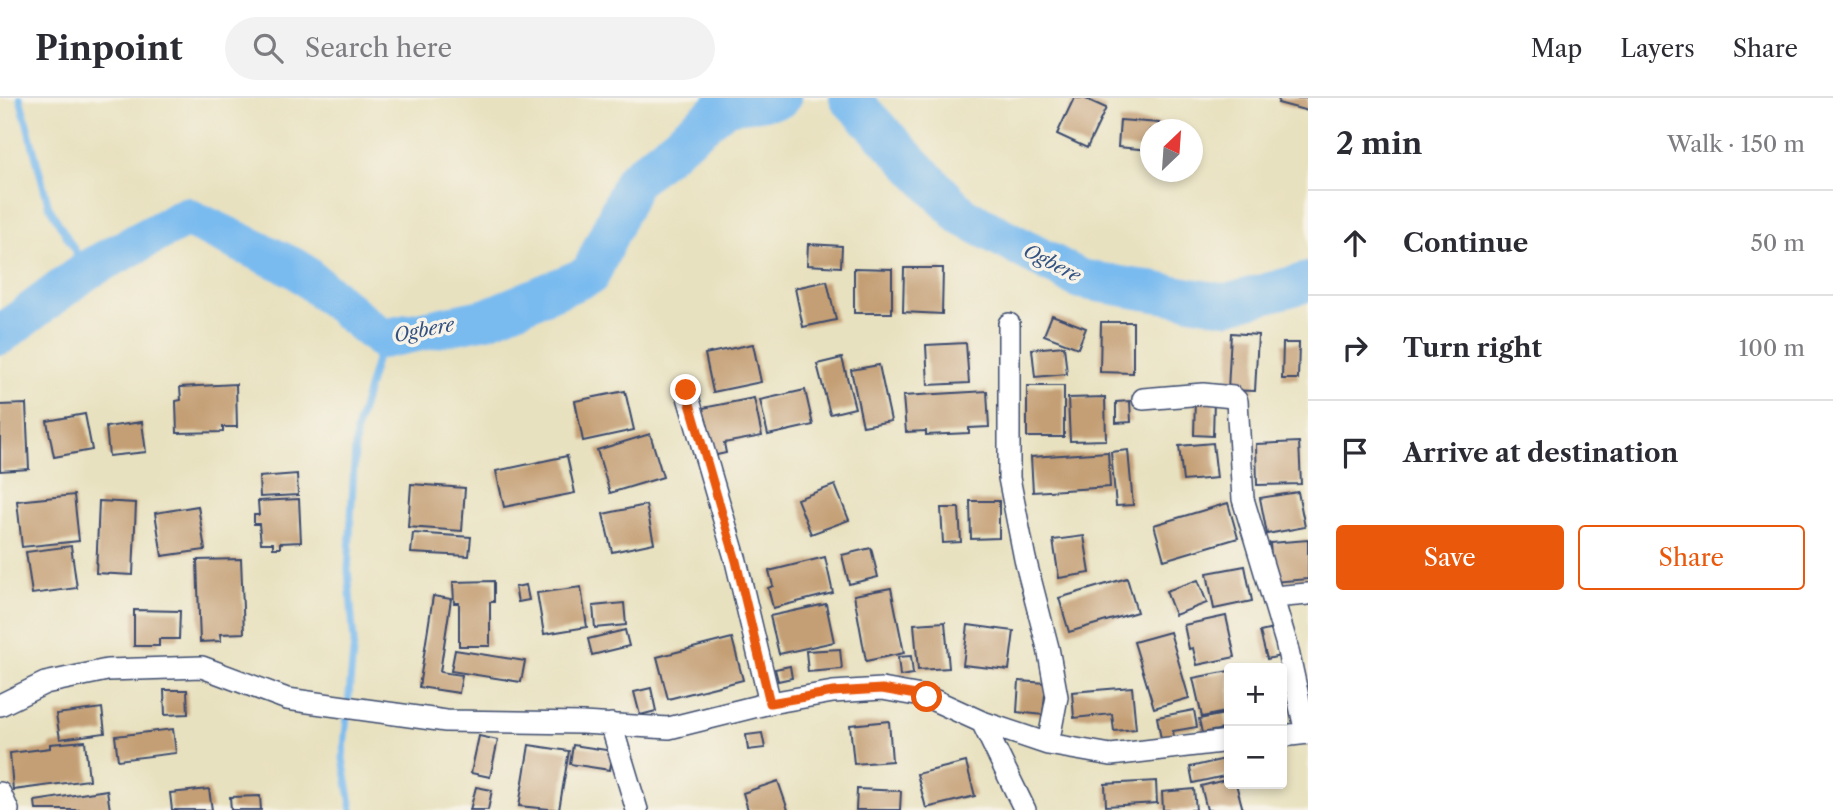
<!DOCTYPE html>
<html lang="en">
<head>
<meta charset="utf-8">
<style>
	body { margin:0; font-family:"Libre Caslon Text",serif; background:#f2f2f3; color:#2b2b33 }
	.controls { position:absolute; right:21px; bottom:21px; display:grid; overflow:hidden; border-radius:7px; box-shadow:0 4px 10px #0003 }
	.controls button { width:63px; height:63px; display:grid; place-items:center; padding:0; border:0; border-bottom:2px solid #e1e1e2; background:#fff; color:#2b2b33; font:35px sans-serif }
	.compass { position:absolute; left:1140px; top:21px; width:63px; height:63px; border-radius:50%; background:#fff; box-shadow:0 4px 10px #0003; rotate:25deg }
	.stop { position:absolute; width:21px; height:21px; margin:-16px; border:5px solid #ea580c; border-radius:50%; background:#fff }
	.stop.end { background:#ea580c; border-color:#fff; box-shadow:0 2px 7px #0008 }
	.list { margin:0; padding:0; list-style:none }
	h2 { display:flex; justify-content:space-between; align-items:center; height:91px; margin:0; padding:0 28px; font-size:30px }
	h2 small { font-size:23px; font-weight:400; color:#7c7c81 }
	.list li { display:grid; grid-template-columns:46px 1fr auto; gap:21px; align-items:center; box-sizing:border-box; height:105px; padding:0 28px; border-top:2px solid #e1e1e2 }
	.list b { display:block; font-size:26px; white-space:nowrap }
	.list em { font-size:23px; font-style:normal; color:#7c7c81 }
	.actions { display:flex; gap:14px; padding:21px 28px }
	.actions a { flex:1; padding:16px 0; border:2px solid #ea580c; border-radius:7px; text-align:center; font-size:24px; color:#ea580c }
	.actions .main { background:#ea580c; color:#fff }
	.icon { flex:none; width:38px; height:38px; fill:none; stroke:currentColor; stroke-width:2; stroke-linecap:round; stroke-linejoin:round }
	.map { position:relative; flex:none; width:1308px; height:712px; overflow:hidden }
	header { display:flex; align-items:center; gap:42px; box-sizing:border-box; height:98px; padding:0 35px; background:#fff; border-bottom:2px solid #e1e1e2 }
	header strong { font-size:33px }
	nav { display:flex; gap:38px; margin-inline-start:auto; font-size:24px }
	.search { width:490px; height:63px; background:#f2f2f3; display:flex; align-items:center; gap:18px; box-sizing:border-box; padding:0 24px; border-radius:38px; color:#7c7c81; font-size:26px }
	main { display:flex }
	aside { flex:1; background:#fff }
	.map>svg:first-child { display:block }
	.lines { fill:none; stroke-linecap:round; stroke-linejoin:round }
	.stream { stroke:#7abbef; stroke-width:7 }
	.river { stroke:#7abbef; stroke-width:40 }
	.building { fill:#c49f75 }
	.street-casing { stroke:#3a4a6d; stroke-width:24 }
	.street { stroke:#fff; stroke-width:21 }
	.route { stroke:#ea580c; stroke-width:9 }
	.labels { text-anchor:middle; dominant-baseline:central; stroke-width:7; stroke-linejoin:round; paint-order:stroke }
	.water-label { font-size:19px; font-style:italic; fill:#335282; stroke:#f7f3e8 }
</style>
</head>
<body>
<header>
<strong>Pinpoint</strong>
<div class="search"><svg class="icon" aria-label="search" viewBox="0 0 24 24"><circle cx="10" cy="10" r="6"/><path d="M15 15l6 6"/></svg>Search here</div>
<nav><a>Map</a><a>Layers</a><a>Share</a></nav>
</header>
<main>
<div class="map">
<svg width="1308" height="712" viewBox="0 0 1308 712">
	<rect width="100%" height="100%" fill="#f7f3e8"/>
	<filter id="ink" filterUnits="userSpaceOnUse"><feTurbulence type="fractalNoise" baseFrequency=".0143" numOctaves="2"/><feDisplacementMap in="SourceGraphic" scale="14" xChannelSelector="R" yChannelSelector="G"/><feConvolveMatrix kernelMatrix="1 2 1 2 8 2 1 2 1" color-interpolation-filters="sRGB"/></filter>
	<filter id="wash" filterUnits="userSpaceOnUse"><feTurbulence type="fractalNoise" baseFrequency=".00686" numOctaves="4" result="noise"/><feDisplacementMap in="SourceGraphic" scale="28" xChannelSelector="R" yChannelSelector="G"/><feGaussianBlur stdDeviation="1.57" result="paint"/><feColorMatrix in="noise" values="0 0 0 0 0 0 0 0 0 0 0 0 0 0 0 0 0 1.4 0 .05"/><feComposite in="paint" operator="in"/></filter>
	<g filter="url(#wash)">
		<rect width="100%" height="100%" fill="#e8e1bf"/>
		<g class="lines">
			<path class="stream" d="M20,0L49,109L87,172
				M352,712L343,660L354,544L348,472L356,333L382,241"/>
			<path class="river" d="M849,0L962,118L1080,181L1226,206L1308,184
				M0,237L87,172L186,119L297,171L382,241L487,220L590,177L634,82L726,7L781,0"/>
		</g>
		<g id="blocks">
			<path class="building" d="M1074,0H1084L1106,10L1087,50L1057,36Z
				M1279,0H1308V13L1278,5Z
				M1120,22L1159,25V32H1150V52L1118,49Z
				M808,146L842,148L841,169L807,167Z
				M854,170L892,171V215H854Z
				M904,170H943L942,216L903,214Z
				M827,183L836,222L803,229L795,190Z
				M1052,217L1086,230L1078,250L1044,237Z
				M1101,224H1133V275L1100,274Z
				M1231,235L1258,237L1255,293L1228,292Z
				M966,245L969,285L928,287L926,247Z
				M1283,245H1299L1298,281H1282Z
				M753,246L761,284L713,294L705,256Z
				M1064,248L1067,276L1035,279L1032,251Z
				M842,260L855,310L830,316L817,266Z
				M879,267L891,323L863,328L851,272Z
				M236,286L237,329H223V334L177,335L176,303L181,302L180,289Z
				M1027,288H1064V339H1027Z
				M805,292L813,327L768,337L760,302Z
				M625,293L634,332L583,343L575,303Z
				M987,293L989,329L969,330V335L926,337V333L906,334L903,298Z
				M1105,299L1106,342L1070,343L1068,300Z
				M754,300L762,338L724,345L726,355L712,358L703,310Z
				M1195,301L1214,302L1213,338L1194,337Z
				M1130,303L1131,324L1116,325V304Z
				M26,306L29,371L0,373V307Z
				M85,316L92,352L54,359L47,323Z
				M142,324L146,354L109,358L106,329Z
				M650,336L663,379L610,395L597,352Z
				M1299,344L1301,386L1257,387L1256,346Z
				M1213,345L1217,380L1183,383L1179,348Z
				M1128,352L1133,407L1116,408L1111,354Z
				M1108,354L1110,389L1033,394L1031,359Z
				M567,358L575,395L504,409L496,373Z
				M297,376L298,397L260,399L259,379Z
				M411,386L465,390L462,433L408,429Z
				M835,387L849,422L811,436L797,401Z
				M1298,394L1305,429L1267,436L1260,400Z
				M74,397L79,443L22,449L17,403Z
				M299,401L301,444L280,445V450H273V445H261L259,426H254V417H259L258,403Z
				M99,403L136,405L133,477L96,475Z
				M970,403H999V440L971,441Z
				M1228,405L1238,440L1164,462L1154,427Z
				M646,407L654,445L612,454L603,416Z
				M198,408L205,452L162,458L155,415Z
				M941,410H959L961,444L943,445Z
				M413,435L471,439L469,458L411,455Z
				M1084,438L1090,475L1059,480L1053,442Z
				M1308,442V481L1273,484L1270,445Z
				M71,448L77,490L32,496L26,454Z
				M871,450L878,479L849,486L842,457Z
				M825,459L833,495L773,510L768,490L773,488L769,473Z
				M241,461L244,535L220,536L221,543L200,544L197,462Z
				M1245,468L1252,503L1214,511L1207,475Z
				M1127,480L1137,514L1069,534L1059,500Z
				M1198,482L1207,505L1175,517L1166,493Z
				M494,483V504H490V548H459V505H454L453,484Z
				M526,487L529,502L518,504L515,489Z
				M581,489L587,529L544,536L537,495Z
				M891,490L904,555L866,563L854,497Z
				M433,498L451,501L440,574L462,577L459,595L419,589Z
				M624,505L626,527L595,530L593,508Z
				M826,506L834,544L779,556L770,518Z
				M134,512L180,513L179,541H159V548H134Z
				M1226,518L1235,559L1197,567L1193,550L1189,551L1184,527Z
				M945,524L949,570L918,572L914,526Z
				M968,527L1014,533L1009,572L963,567Z
				M1273,531L1280,558L1267,561L1260,534Z
				M625,532L629,548L592,557L588,541Z
				M1170,534L1189,600L1154,610L1134,544Z
				M732,540L743,582L668,601L657,559Z
				M840,551L842,571L808,574L806,553Z
				M455,552L525,563L521,584L451,573Z
				M911,558L913,576L900,578L898,559Z
				M790,568L792,580L778,583L775,571Z
				M1229,573V613L1202,619L1193,580Z
				M1019,583L1046,585L1043,617L1017,614Z
				M1132,589L1136,631L1114,633L1112,616L1074,620L1072,594Z
				M651,590L656,613L640,617L634,594Z
				M164,592H187L188,616L165,617Z
				M102,610L105,635L60,641L56,616Z
				M1194,612L1197,629L1173,633L1174,639L1161,641L1157,619Z
				M1225,616L1228,630L1202,635L1199,621Z
				M889,623L892,663L854,666L850,627Z
				M173,631L176,655L118,662L115,638Z
				M762,635L765,650L748,652L746,637Z
				M479,638L498,642L490,679L471,675Z
				M85,643L89,682L13,692L10,655L50,650V646Z
				M529,647L569,653L559,712L519,708Z
				M573,647L613,653L610,672L570,666Z
				M1229,660V677L1193,685L1190,669Z
				M966,664L975,698L926,710L917,676Z
				M1229,681V686H1236L1243,712H1207L1201,688Z
				M778,683L788,712H748L743,695Z
				M1156,683L1157,705L1106,708L1105,686Z
				M476,689L492,692L488,712H470Z
				M209,691L212,712H172L170,695Z
				M857,691L901,693L900,712H856Z
				M1194,691L1196,712H1163L1162,694Z
				M107,692L110,712H36L35,703Z
				M260,698L261,712H231L230,699Z"/>
		</g>
	</g>
	<g filter="url(#ink)">
		<use href="#blocks" fill-opacity="0" stroke="#3a4a6d" stroke-width="2"/>
		<g class="lines">
			<defs>
				<path id="street" d="M1009,226V380L1025,461L1048,550L1057,599L1048,646
					M686,292L736,463L770,605
					M1143,301L1203,296L1233,299L1237,303L1243,401L1286,544L1306,635
					M1273,499L1308,496
					M0,607L45,585L107,572L202,569L287,601L446,623L582,625L669,630L770,605L833,594L882,591L927,599L982,624L1048,646L1111,657L1229,643
					M982,624L1025,712
					M611,626L637,712
					M1282,638L1308,635
					M0,695L8,712"/>
			</defs>
			<use href="#street" class="street-casing"/>
			<use href="#street" class="street"/>
		</g>
	</g>
	<g class="lines" filter="url(#ink)">
		<path class="route" d="M686,292L736,463L770,605L833,594L882,591L927,599"/>
	</g>
	<g class="labels">
		<g class="water-label">
			<text transform="translate(1052 165) rotate(27)">Ogbere</text>
			<text transform="translate(424 232) rotate(-11)">Ogbere</text>
		</g>
	</g>
</svg>
<div class="controls">
<button>+</button>
<button>−</button>
</div>
<svg class="compass" viewBox="-18 -18 36 36"><path d="M0-13l5 13h-10z" fill="#e53935"/><path d="M0 13l5-13h-10z" fill="#7c7c81"/></svg>
<div class="stop" style="left:927px;top:599px"></div>
<div class="stop end" style="left:686px;top:292px"></div>
</div>
<aside>
<h2>2 min<small>Walk · 150 m</small></h2>
<ul class="list">
<li><svg class="icon" aria-label="ahead" viewBox="0 0 24 24"><path d="M12 20V5M6 11l6-6 6 6"/></svg><div><b>Continue</b></div><em>50 m</em></li>
<li><svg class="icon" aria-label="right" viewBox="0 0 24 24"><path d="M7 20v-9h11M14 6l5 5-5 5"/></svg><div><b>Turn right</b></div><em>100 m</em></li>
<li><svg class="icon" aria-label="arrive" viewBox="0 0 24 24"><path d="M6 21V4h12l-3 4 3 4H6"/></svg><div><b>Arrive at destination</b></div></li>
</ul>
<div class="actions"><a class="main">Save</a><a>Share</a></div>
</aside>
</main>
</body>
</html>
